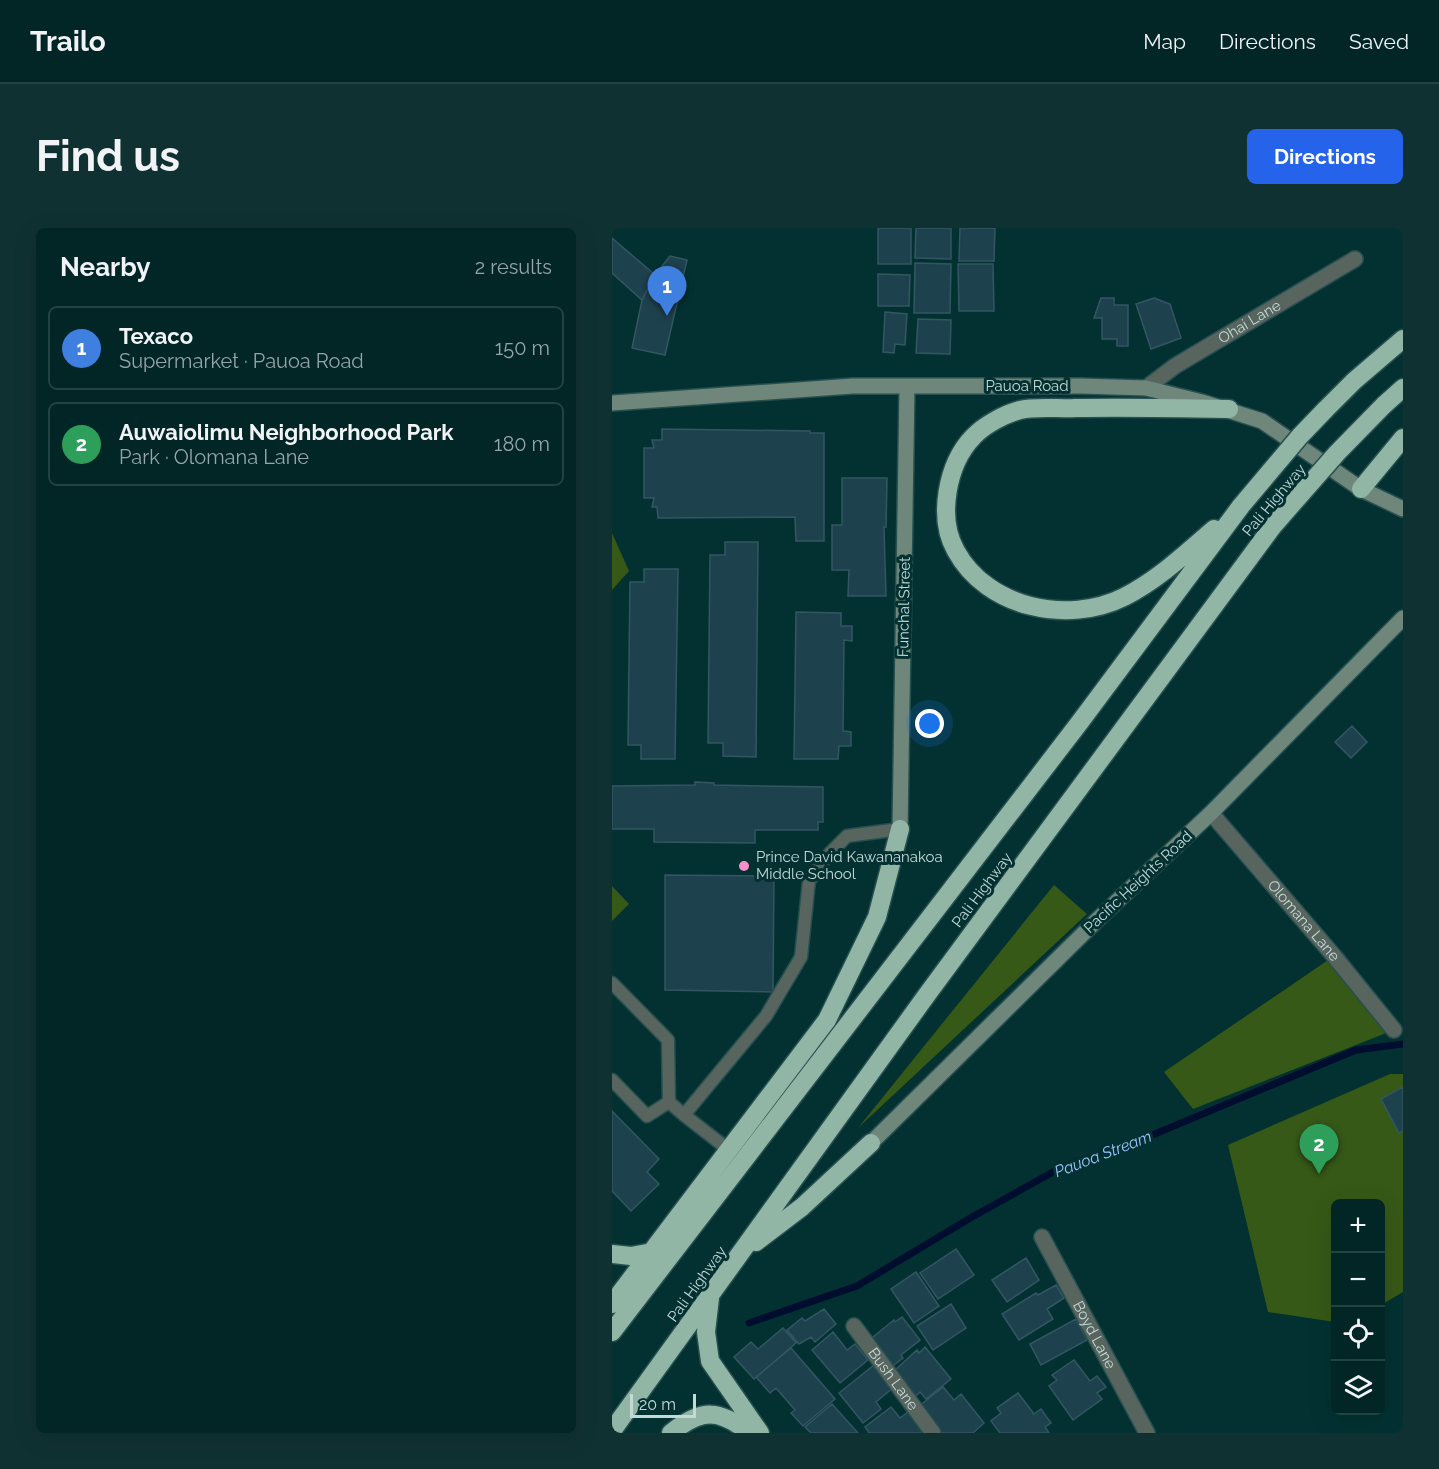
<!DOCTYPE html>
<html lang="en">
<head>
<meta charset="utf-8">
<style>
	body { margin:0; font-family:Raleway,sans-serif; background:#103132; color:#f1f3f6 }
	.controls { position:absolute; right:18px; bottom:18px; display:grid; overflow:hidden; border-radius:9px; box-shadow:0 6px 24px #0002 }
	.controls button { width:54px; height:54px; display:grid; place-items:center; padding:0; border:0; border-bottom:2px solid #234242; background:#022525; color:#f1f3f6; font:30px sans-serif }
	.scale { position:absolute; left:18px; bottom:15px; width:66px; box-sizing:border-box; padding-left:6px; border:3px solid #c3d9d8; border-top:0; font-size:16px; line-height:21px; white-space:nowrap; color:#c3d9d8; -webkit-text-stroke:4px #033131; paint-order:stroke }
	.you { position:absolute; left:318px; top:496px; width:21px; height:21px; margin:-15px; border:4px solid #fff; border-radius:50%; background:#1a73e8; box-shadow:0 0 0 9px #1a73e833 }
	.badge { display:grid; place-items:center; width:39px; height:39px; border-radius:50%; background:#2563eb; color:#fff; font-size:20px; font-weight:700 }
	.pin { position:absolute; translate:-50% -50px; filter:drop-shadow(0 2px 3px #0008) }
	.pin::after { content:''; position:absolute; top:32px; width:21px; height:18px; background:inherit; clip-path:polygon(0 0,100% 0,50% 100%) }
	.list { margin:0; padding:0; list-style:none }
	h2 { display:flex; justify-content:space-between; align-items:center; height:78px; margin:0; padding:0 24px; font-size:26px }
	h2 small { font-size:20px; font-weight:400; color:#96a5a7 }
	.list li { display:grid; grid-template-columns:39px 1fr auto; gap:18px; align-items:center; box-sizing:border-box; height:84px; margin:0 12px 12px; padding:0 12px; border:2px solid #234242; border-radius:9px }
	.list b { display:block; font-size:22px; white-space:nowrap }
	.list p { margin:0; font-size:20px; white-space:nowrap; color:#96a5a7 }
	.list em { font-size:20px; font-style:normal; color:#96a5a7 }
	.icon { flex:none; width:33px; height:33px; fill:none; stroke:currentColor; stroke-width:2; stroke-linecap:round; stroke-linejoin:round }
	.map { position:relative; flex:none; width:791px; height:1205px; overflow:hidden; border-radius:9px }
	header { display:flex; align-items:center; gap:36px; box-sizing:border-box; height:84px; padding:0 30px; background:#022525; border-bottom:2px solid #234242 }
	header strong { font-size:28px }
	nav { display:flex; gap:33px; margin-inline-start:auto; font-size:21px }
	.intro { display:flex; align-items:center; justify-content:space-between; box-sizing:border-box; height:144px; padding:0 36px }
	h1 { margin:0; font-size:42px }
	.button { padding:15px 27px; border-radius:9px; background:#2563eb; color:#fff; font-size:21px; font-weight:700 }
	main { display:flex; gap:36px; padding:0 36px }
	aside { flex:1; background:#022525; border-radius:9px; box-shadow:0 6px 24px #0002 }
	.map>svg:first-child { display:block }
	.green { fill:#365917 }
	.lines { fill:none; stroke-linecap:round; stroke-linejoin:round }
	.stream { stroke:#000d2e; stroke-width:7 }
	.building { fill:#1e414e; stroke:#335663; stroke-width:1.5 }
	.lane-casing { stroke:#264f4f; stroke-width:15 }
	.street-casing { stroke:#264f4f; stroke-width:18 }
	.secondary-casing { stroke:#264f4f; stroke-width:18 }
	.highway-casing { stroke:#264f4f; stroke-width:21 }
	.lane { stroke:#57655e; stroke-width:12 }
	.street { stroke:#57655e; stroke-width:15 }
	.secondary { stroke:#6f867a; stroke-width:15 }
	.highway { stroke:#92b6a5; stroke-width:18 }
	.highway-bridge-casing { stroke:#264f4f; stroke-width:21; stroke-linecap:butt }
	.highway-bridge { stroke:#92b6a5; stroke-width:18 }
	.poi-dot { fill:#f98fc9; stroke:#033131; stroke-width:2 }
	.labels { text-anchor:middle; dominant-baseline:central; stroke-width:6; stroke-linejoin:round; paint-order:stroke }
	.street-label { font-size:15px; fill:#c3d9d8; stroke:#033131 }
	.poi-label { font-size:15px; fill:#c3d9d8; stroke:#033131; text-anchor:start }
	.water-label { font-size:16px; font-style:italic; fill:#9bc6fe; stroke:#033131 }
</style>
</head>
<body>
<header>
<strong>Trailo</strong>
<nav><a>Map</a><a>Directions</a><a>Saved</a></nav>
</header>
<div class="intro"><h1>Find us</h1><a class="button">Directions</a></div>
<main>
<aside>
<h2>Nearby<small>2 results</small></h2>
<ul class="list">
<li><span class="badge" style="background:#3f7fe0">1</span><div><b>Texaco</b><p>Supermarket · Pauoa Road</p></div><em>150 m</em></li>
<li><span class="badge" style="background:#2e9e5b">2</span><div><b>Auwaiolimu Neighborhood Park</b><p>Park · Olomana Lane</p></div><em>180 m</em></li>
</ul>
</aside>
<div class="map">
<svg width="791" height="1205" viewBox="0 0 791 1205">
	<rect width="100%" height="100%" fill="#033131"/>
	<path class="green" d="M0,305L17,343L0,362Z
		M442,657L475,686L246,900Z
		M0,658L17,676L0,693Z
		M722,728L782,802L581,881L552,844Z
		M778,846H791V1064L769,1077L768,976H724L723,1094L656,1084L616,917Z"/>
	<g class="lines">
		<path class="stream" d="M137,1095L245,1058L360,989L450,939L526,913L744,822L791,816"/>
	</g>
	<path class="building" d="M266,0H299V36H266Z
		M304,0H339V31L303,30Z
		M348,0H383L382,33H347Z
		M0,10L43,47L30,72L0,45Z
		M58,28L75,32L53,127L20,120L30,72L43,47Z
		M303,35L339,36L338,85H302Z
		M346,36H381L382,83H347Z
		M266,46L298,47L297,78H266Z
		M489,70H502V77H516V118H505V111H490V90H482Z
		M542,70L558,76L569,110L539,121L524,76Z
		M273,84L295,86L293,117L283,116L282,125L271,124Z
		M306,91L339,92L338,126L304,125Z
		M50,201L198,203V205H212V313H184L183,289L46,290L45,279H40L42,270H32V220H42L40,212H50Z
		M230,250H275L274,299H272L274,368H236L237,342H220V297H230Z
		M113,314H146L144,529L111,528V515H96L98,327H113Z
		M32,341H66L63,531H29V517H16L18,354H32Z
		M184,384L229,385V398H240V413L232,412L231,503L239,504V518H227L226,531H182Z
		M740,498L755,514L739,530L723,514Z
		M83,554L102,555V557L211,559V594H206V602H143V615L42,614V601H0V558L83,557Z
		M53,647L162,648L161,764L53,762Z
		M791,859V903L787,905L769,871Z
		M0,883L47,931L35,944L47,956L19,983L0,963Z
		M344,1021L362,1047L326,1071L308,1045Z
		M414,1030L427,1052L395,1074L380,1052Z
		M304,1044L327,1078L302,1095L279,1061Z
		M444,1057L452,1070L435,1081L441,1091L407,1112L390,1086L424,1065L426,1067Z
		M339,1076L354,1100L321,1122L305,1098Z
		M212,1081L224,1096L203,1114L199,1109L187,1116L175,1102L190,1090L193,1093Z
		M290,1089L308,1112L289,1127L291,1130L278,1140L256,1113L282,1092L283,1094Z
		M464,1091L475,1112L429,1137L418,1116Z
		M171,1100L184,1115L142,1151L122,1129L139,1114L146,1121Z
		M221,1104L235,1122L243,1116L256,1132L228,1155L200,1122Z
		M313,1119L339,1151L314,1171L308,1164L303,1169L282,1143L305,1122L307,1125Z
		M179,1120L223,1171L191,1198L179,1185L183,1182L164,1160L158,1165L144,1149Z
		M462,1132L478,1153L485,1148L494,1159L485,1165L490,1171L461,1192L437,1158L445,1152L440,1147Z
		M262,1137L281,1160L264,1174L269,1181L251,1195L227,1165Z
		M331,1159L342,1172L349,1166L372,1195L361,1205H328L306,1179Z
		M406,1165L422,1186L429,1181L439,1195L433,1199L437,1205H388L379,1193L389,1185L385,1180Z
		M220,1176L246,1205H199L193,1199Z
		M279,1179L288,1190L296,1184L312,1205H257L253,1199Z"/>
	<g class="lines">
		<defs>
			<path id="lane" d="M0,755L56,812L57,874L72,887
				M0,852L35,888L57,874
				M117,922L72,887L154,788L189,729L197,653L218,625L235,608L288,601"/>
			<g id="street">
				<path id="s1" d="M534,160L563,138L743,31"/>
				<path id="s2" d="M599,585L722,728L782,802"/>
				<path id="s3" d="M430,1009L535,1205"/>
				<path id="s4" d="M242,1098L321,1205"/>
			</g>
			<path id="secondary" d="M0,175L241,158H469L534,160L590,174L650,193L749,261L791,281
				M288,601L295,158
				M259,915L484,693L599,585L791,390"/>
			<path id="highway" d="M772,177L791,160
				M713,182L742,153L791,111
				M749,261L791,210
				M602,301C574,325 546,352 512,369C456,397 375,380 344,323C325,290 335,236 361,209C372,197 393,186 408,182C423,178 447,181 463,180C514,179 566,180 617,181
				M144,1014L190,979L259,915
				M0,1026L19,1028L40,1024
				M98,1070L94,1104L98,1133L148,1205
				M0,1076L215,792L265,689L288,601
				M0,1104L468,494L629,278
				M0,1203L314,768L661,298
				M59,1205C90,1180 107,1181 138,1205"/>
		</defs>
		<use href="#lane" class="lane-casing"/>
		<use href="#street" class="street-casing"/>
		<use href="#secondary" class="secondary-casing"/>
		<use href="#highway" class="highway-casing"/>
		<use href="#lane" class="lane"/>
		<use href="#street" class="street"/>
		<use href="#secondary" class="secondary"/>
		<use href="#highway" class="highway"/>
		<defs>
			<path id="highway-bridge" d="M629,278L688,208L713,182
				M661,298L725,225L772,177"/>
		</defs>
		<use href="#highway-bridge" class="highway-bridge-casing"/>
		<use href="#highway-bridge" class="highway-bridge"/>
	</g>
	<circle class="poi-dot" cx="132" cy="638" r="6"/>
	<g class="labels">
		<g class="street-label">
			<text stroke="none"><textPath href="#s1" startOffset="123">Ohai Lane</textPath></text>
			<text x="415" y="158">Pauoa Road</text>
			<text transform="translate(662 272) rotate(-50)">Pali Highway</text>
			<text transform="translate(292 379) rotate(-89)">Funchal Street</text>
			<text transform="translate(526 654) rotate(-43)">Pacific Heights Road</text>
			<text transform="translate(370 662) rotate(-53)">Pali Highway</text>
			<text stroke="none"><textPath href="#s2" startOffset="142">Olomana Lane</textPath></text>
			<text transform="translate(85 1056) rotate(-54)">Pali Highway</text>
			<text stroke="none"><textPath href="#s3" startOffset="111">Boyd Lane</textPath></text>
			<text stroke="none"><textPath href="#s4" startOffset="66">Bush Lane</textPath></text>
		</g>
		<g class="poi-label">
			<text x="144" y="629">Prince David Kawananakoa<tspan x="144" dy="17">Middle School</tspan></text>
		</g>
		<g class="water-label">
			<text transform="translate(491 926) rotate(-21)">Pauoa Stream</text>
		</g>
	</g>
</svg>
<div class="controls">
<button>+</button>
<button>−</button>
<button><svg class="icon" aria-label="locate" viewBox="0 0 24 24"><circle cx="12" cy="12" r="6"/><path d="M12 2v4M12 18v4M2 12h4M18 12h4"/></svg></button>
<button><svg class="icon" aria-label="layers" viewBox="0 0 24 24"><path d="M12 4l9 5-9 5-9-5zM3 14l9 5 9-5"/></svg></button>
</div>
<div class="scale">20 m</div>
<div class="you"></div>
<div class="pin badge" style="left:55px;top:88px;background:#3f7fe0">1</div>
<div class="pin badge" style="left:707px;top:946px;background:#2e9e5b">2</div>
</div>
</main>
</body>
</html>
